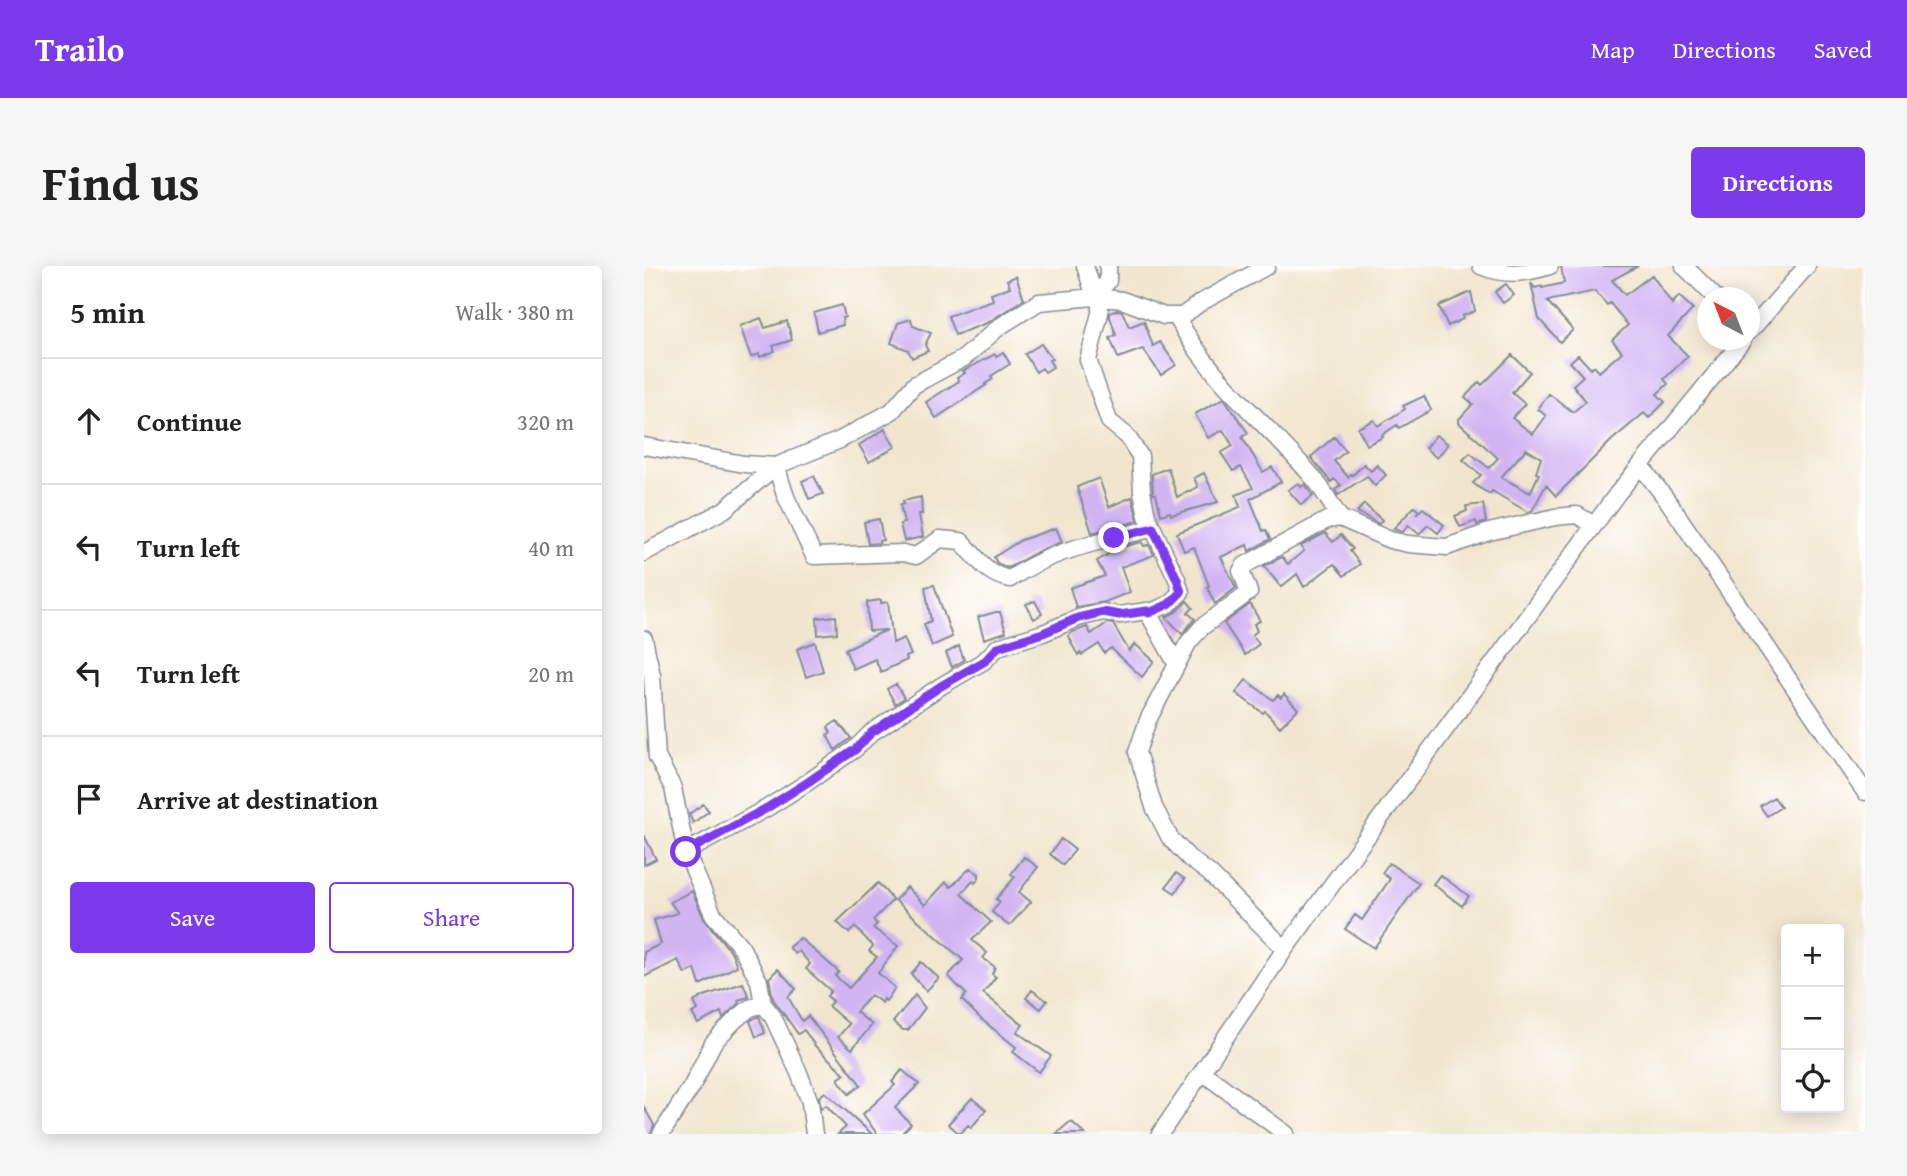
<!DOCTYPE html>
<html lang="en">
<head>
<meta charset="utf-8">
<style>
	body { margin:0; font-family:"Gentium Book Plus",serif; background:#f6f6f6; color:#222 }
	.controls { position:absolute; right:21px; bottom:21px; display:grid; overflow:hidden; border-radius:7px; box-shadow:0 4px 18px #0003 }
	.controls button { width:63px; height:63px; display:grid; place-items:center; padding:0; border:0; border-bottom:2px solid #e0e0e0; background:#fff; color:#222; font:35px sans-serif }
	.compass { position:absolute; left:1053px; top:21px; width:63px; height:63px; border-radius:50%; background:#fff; box-shadow:0 4px 18px #0003; rotate:318deg }
	.stop { position:absolute; width:21px; height:21px; margin:-16px; border:5px solid #7c3aed; border-radius:50%; background:#fff }
	.stop.end { background:#7c3aed; border-color:#fff; box-shadow:0 2px 7px #0008 }
	.list { margin:0; padding:0; list-style:none }
	h2 { display:flex; justify-content:space-between; align-items:center; height:91px; margin:0; padding:0 28px; font-size:30px }
	h2 small { font-size:23px; font-weight:400; color:#767676 }
	.list li { display:grid; grid-template-columns:46px 1fr auto; gap:21px; align-items:center; box-sizing:border-box; height:126px; padding:0 28px; border-top:2px solid #e0e0e0 }
	.list b { display:block; font-size:26px; white-space:nowrap }
	.list em { font-size:23px; font-style:normal; color:#767676 }
	.actions { display:flex; gap:14px; padding:21px 28px }
	.actions a { flex:1; padding:16px 0; border:2px solid #7c3aed; border-radius:7px; text-align:center; font-size:24px; color:#7c3aed }
	.actions .main { background:#7c3aed; color:#fff }
	.icon { flex:none; width:38px; height:38px; fill:none; stroke:currentColor; stroke-width:2; stroke-linecap:round; stroke-linejoin:round }
	.map { position:relative; flex:none; width:1221px; height:868px; overflow:hidden; border-radius:7px }
	header { display:flex; align-items:center; gap:42px; box-sizing:border-box; height:98px; padding:0 35px; background:#7c3aed; color:#fff }
	header strong { font-size:33px }
	nav { display:flex; gap:38px; margin-inline-start:auto; font-size:24px }
	.intro { display:flex; align-items:center; justify-content:space-between; box-sizing:border-box; height:168px; padding:0 42px }
	h1 { margin:0; font-size:49px }
	.button { padding:18px 32px; border-radius:7px; background:#7c3aed; color:#fff; font-size:24px; font-weight:700 }
	main { display:flex; gap:42px; padding:0 42px }
	aside { flex:1; background:#fff; border-radius:7px; box-shadow:0 4px 18px #0003 }
	.map>svg:first-child { display:block }
	.building { fill:#d1b5f3; fill-rule:evenodd }
	.lines { fill:none; stroke-linecap:round; stroke-linejoin:round }
	.minor-casing { stroke:#868a96; stroke-width:19 }
	.minor { stroke:#fff; stroke-width:16 }
	.route { stroke:#7c3aed; stroke-width:9 }
</style>
</head>
<body>
<header>
<strong>Trailo</strong>
<nav><a>Map</a><a>Directions</a><a>Saved</a></nav>
</header>
<div class="intro"><h1>Find us</h1><a class="button">Directions</a></div>
<main>
<aside>
<h2>5 min<small>Walk · 380 m</small></h2>
<ul class="list">
<li><svg class="icon" aria-label="ahead" viewBox="0 0 24 24"><path d="M12 20V5M6 11l6-6 6 6"/></svg><div><b>Continue</b></div><em>320 m</em></li>
<li><svg class="icon" aria-label="left" viewBox="0 0 24 24"><path d="M17 20v-9H6M10 6l-5 5 5 5"/></svg><div><b>Turn left</b></div><em>40 m</em></li>
<li><svg class="icon" aria-label="left" viewBox="0 0 24 24"><path d="M17 20v-9H6M10 6l-5 5 5 5"/></svg><div><b>Turn left</b></div><em>20 m</em></li>
<li><svg class="icon" aria-label="arrive" viewBox="0 0 24 24"><path d="M6 21V4h12l-3 4 3 4H6"/></svg><div><b>Arrive at destination</b></div></li>
</ul>
<div class="actions"><a class="main">Save</a><a>Share</a></div>
</aside>
<div class="map">
<svg width="1221" height="868" viewBox="0 0 1221 868">
	<rect width="100%" height="100%" fill="#fff"/>
	<filter id="ink" filterUnits="userSpaceOnUse"><feTurbulence type="fractalNoise" baseFrequency=".0143" numOctaves="2"/><feDisplacementMap in="SourceGraphic" scale="14" xChannelSelector="R" yChannelSelector="G"/><feConvolveMatrix kernelMatrix="1 2 1 2 8 2 1 2 1" color-interpolation-filters="sRGB"/></filter>
	<filter id="wash" filterUnits="userSpaceOnUse"><feTurbulence type="fractalNoise" baseFrequency=".00686" numOctaves="4" result="noise"/><feDisplacementMap in="SourceGraphic" scale="28" xChannelSelector="R" yChannelSelector="G"/><feGaussianBlur stdDeviation="1.57" result="paint"/><feColorMatrix in="noise" values="0 0 0 0 0 0 0 0 0 0 0 0 0 0 0 0 0 1.4 0 .05"/><feComposite in="paint" operator="in"/></filter>
	<g filter="url(#wash)">
		<rect width="100%" height="100%" fill="#f1e6cd"/>
		<g id="blocks">
			<path class="building" d="M917,0H994L968,14L981,29L1008,9L1028,38L1035,30L1049,43L1024,70L1044,90L1020,113L1024,118L1013,128L1021,136L1005,152L1000,147L968,174L912,230L902,219L888,245L884,246L848,225L846,228L835,222L829,217L837,209L819,194L826,187L845,202L854,192L815,157V153L829,138L821,131L835,116L838,119L868,89L886,106L868,127L881,138L868,152L889,168L902,150L894,143L905,128L929,146L942,135L929,119L939,110L926,96L934,89L947,103L950,100L955,106L978,86L968,74L984,59L966,37L963,39L951,25L903,35L929,64L916,76L895,53L887,17L891,22L898,20V22L920,17ZM882,183L897,192L892,207L895,208L886,227L857,211Z
				M372,10L380,33L343,57L311,69L304,50L349,34L347,28L366,21L363,14Z
				M862,18L870,29L859,37L851,26Z
				M827,26L831,45L818,50L819,53L804,60L795,40Z
				M198,39L201,51L198,52L199,59L174,66L170,47Z
				M474,44L478,45L485,61L500,55L509,80L516,76L532,99L517,109L499,83L474,92L466,72L472,69L466,51V47Z
				M117,52L121,62L143,55L148,74L129,80L131,85L116,91L115,88L107,91L96,60Z
				M267,53L269,60L287,67L281,79L284,85L268,92L264,84L247,77L254,57Z
				M397,78L408,93L405,94L409,101L401,106L398,102L392,106L381,88Z
				M359,86L366,98L347,110L349,113L341,118L342,119L292,152L282,136L315,115L313,112L321,107L319,105L351,88L352,90Z
				M780,130L787,144L755,162L753,159L738,169L739,171L723,179L714,162L730,154L734,160L761,143L759,140Z
				M580,132L604,167L598,171L619,206L628,201L637,216L606,233L619,265L622,264L626,273L605,285L603,279L577,291L592,322L571,338L563,321L565,320L550,281L540,285L533,267L596,241L592,229L609,222L597,201L589,205L577,187L589,180L579,164L564,172L551,148Z
				M241,163L251,181L225,196L215,179Z
				M792,169L804,178L793,192L781,182Z
				M690,171L702,185L690,195L704,211L707,208L709,209L720,198L727,205L733,199L742,209L731,220L723,210L694,229L691,224L697,219L690,213L687,216L667,191Z
				M524,202L533,231L554,221L550,212L560,207L574,236L527,249L526,246L517,249L512,228H509L508,208Z
				M170,210L179,228L165,233L158,215Z
				M455,212L465,241L488,231L494,255L448,267L433,221Z
				M654,217L657,221L661,218L669,230L657,239L644,224Z
				M277,231L278,248H275L279,271L260,275L256,258L260,257L256,239L260,238L259,235Z
				M720,238L738,254L735,258L713,246Z
				M839,238L842,256L833,259L832,255L816,261L811,250L823,245L822,240Z
				M770,241L775,245L772,248L779,242L800,259L794,267L784,259L775,268L764,259L759,266L749,263Z
				M235,253L239,274L235,275V277L224,278L220,256Z
				M412,262L418,276L395,285L364,302L353,297L350,291L377,274Z
				M681,267L689,276L697,269L709,283L706,285L716,298L700,310L690,298L660,321L653,308L637,321L620,300L638,291L644,298L660,285L657,280Z
				M498,276L500,280L505,279L510,289L477,301L486,326L461,336L432,341L426,322L461,310L453,295L466,287L465,284Z
				M290,319L308,371L288,380L280,358L287,355L281,321Z
				M237,334V337L244,336L249,377L260,372L267,389L262,391L263,394L237,406L231,393L209,403L201,383L243,364L225,365L223,336Z
				M391,335L398,348L390,353L382,338Z
				M543,335L549,342L544,347L551,353L538,368L522,351L532,346Z
				M606,338L616,355L610,358L613,365L608,369L615,378L601,389L580,357Z
				M352,346H356L362,366L340,373L334,351Z
				M192,350L193,367L174,369L173,352Z
				M463,357L469,358L485,385L491,378L510,395L498,411L467,382L460,387L455,378L438,389L436,387L434,389L427,377L428,376L424,370L429,366L443,361L447,368Z
				M171,376L179,405L162,411L153,383Z
				M315,380L320,394L308,401L302,387Z
				M602,414L629,434L634,429L637,432L640,428L654,443L636,461L621,445L619,447L592,427Z
				M252,418L260,432L251,438L243,423Z
				M193,455L207,472L191,484L183,469L187,467L184,461Z
				M1130,531L1137,541L1123,550L1116,540Z
				M59,538L65,545L49,557L45,548Z
				M0,569L12,593L0,599Z
				M417,573L431,584L419,599L406,588Z
				M380,591L394,601L375,626L387,636L365,660L348,646L356,636L352,633L371,611L367,608Z
				M745,597L775,617L730,682L701,663L711,649L718,654L746,613L738,607Z
				M326,602L335,608V612L331,617L329,615L317,628L347,656L328,674L343,687L339,692L351,701L348,708L352,711L339,727L379,759L373,766L407,790L395,806L369,786L372,781L337,753L318,734L322,728L304,710L319,694L251,634L263,621L281,639L302,616L307,621Z
				M532,607L541,613L531,627L522,621Z
				M796,609L825,630L818,640L789,618Z
				M234,617L249,634L229,654L233,658L229,662L254,680L234,707L251,722L242,735L240,733L238,737L227,729L212,746L228,759L208,783L194,771L205,758L184,740L189,735L183,730L187,725L162,703L166,698L155,685L151,688L145,681L156,672L195,706L191,710L205,722L233,691L225,685L229,680L211,661L205,667L193,656Z
				M48,625L60,653L88,687L93,700L56,719L51,703L41,708L34,694L0,711V686L17,678L10,654L34,647L26,636Z
				M277,696L295,712L282,725L267,708Z
				M134,703L152,723L144,731L158,755L164,750L217,819L205,828L194,813L201,808L172,781L160,764L154,768L129,733L125,712Z
				M99,717L105,731L94,734L95,737L79,752L77,746L54,758L48,747L54,744L50,736L60,730Z
				M388,724L403,735L397,743L382,732Z
				M271,729L281,742L264,764H259L249,756Z
				M115,750L121,767L112,771L106,755Z
				M258,804L275,818L251,842L267,858L257,868H233L219,848L251,819L248,816Z
				M181,826L228,868H194L202,861L182,839L177,843L175,831Z
				M328,832L342,844L327,862L324,859L316,868L304,858Z
				M0,841L10,859L7,868H0Z
				M427,855L441,868H412Z"/>
		</g>
	</g>
	<g filter="url(#ink)">
		<use href="#blocks" fill-opacity="0" stroke="#868a96" stroke-width="2"/>
		<g class="lines">
			<defs>
				<path id="minor" d="M441,0L451,31L456,35V47L444,94L465,155L483,170L496,190L498,225L503,250L533,313L537,326L525,338L504,347
					M837,0C861,10 881,8 906,0
					M1040,0L1072,32
					M451,31L478,34L520,50H538L556,37L623,0
					M532,50C568,118 625,158 672,215C681,227 688,240 696,252
					M1106,65L1163,0
					M0,180L100,198L132,200L142,231L170,290L259,287L272,290L296,273L317,275C333,291 342,309 366,313C410,282 458,276 509,262
					M997,200L1026,238L1221,526
					M0,287L80,244L132,200L196,174L248,145L270,119L320,92L355,61L395,36L451,31L464,15V0
					M0,373L8,409L13,491L29,522L42,586L69,648L97,681L115,715L119,738L128,749L155,807L166,836L170,868
					M42,586L123,542L164,516L211,483L227,467L297,420L340,395L354,381L399,367L434,352L459,346L475,349L503,345L532,397
					M641,683L565,607L545,592L526,572L510,541L493,486L504,454L544,377L558,361L605,326L597,305L601,299L683,254L696,252L746,274L764,278L803,281L845,266L911,251L933,249L950,259
					M558,806L642,868
					M17,868L48,820L69,777L91,754L106,742L119,738
					M516,868L641,683L973,228L1099,74"/>
			</defs>
			<use href="#minor" class="minor-casing"/>
			<use href="#minor" class="minor"/>
		</g>
	</g>
	<g class="lines" filter="url(#ink)">
		<path class="route" d="M42,586L123,542L164,516L212,483L227,467L297,420L341,395L354,381L399,367L434,352L459,346L475,349L503,345L505,347L525,338L537,326L533,313L509,262L470,272"/>
	</g>
</svg>
<div class="controls">
<button>+</button>
<button>−</button>
<button><svg class="icon" aria-label="locate" viewBox="0 0 24 24"><circle cx="12" cy="12" r="6"/><path d="M12 2v4M12 18v4M2 12h4M18 12h4"/></svg></button>
</div>
<svg class="compass" viewBox="-18 -18 36 36"><path d="M0-13l5 13h-10z" fill="#e53935"/><path d="M0 13l5-13h-10z" fill="#767676"/></svg>
<div class="stop" style="left:42px;top:586px"></div>
<div class="stop end" style="left:470px;top:272px"></div>
</div>
</main>
</body>
</html>
